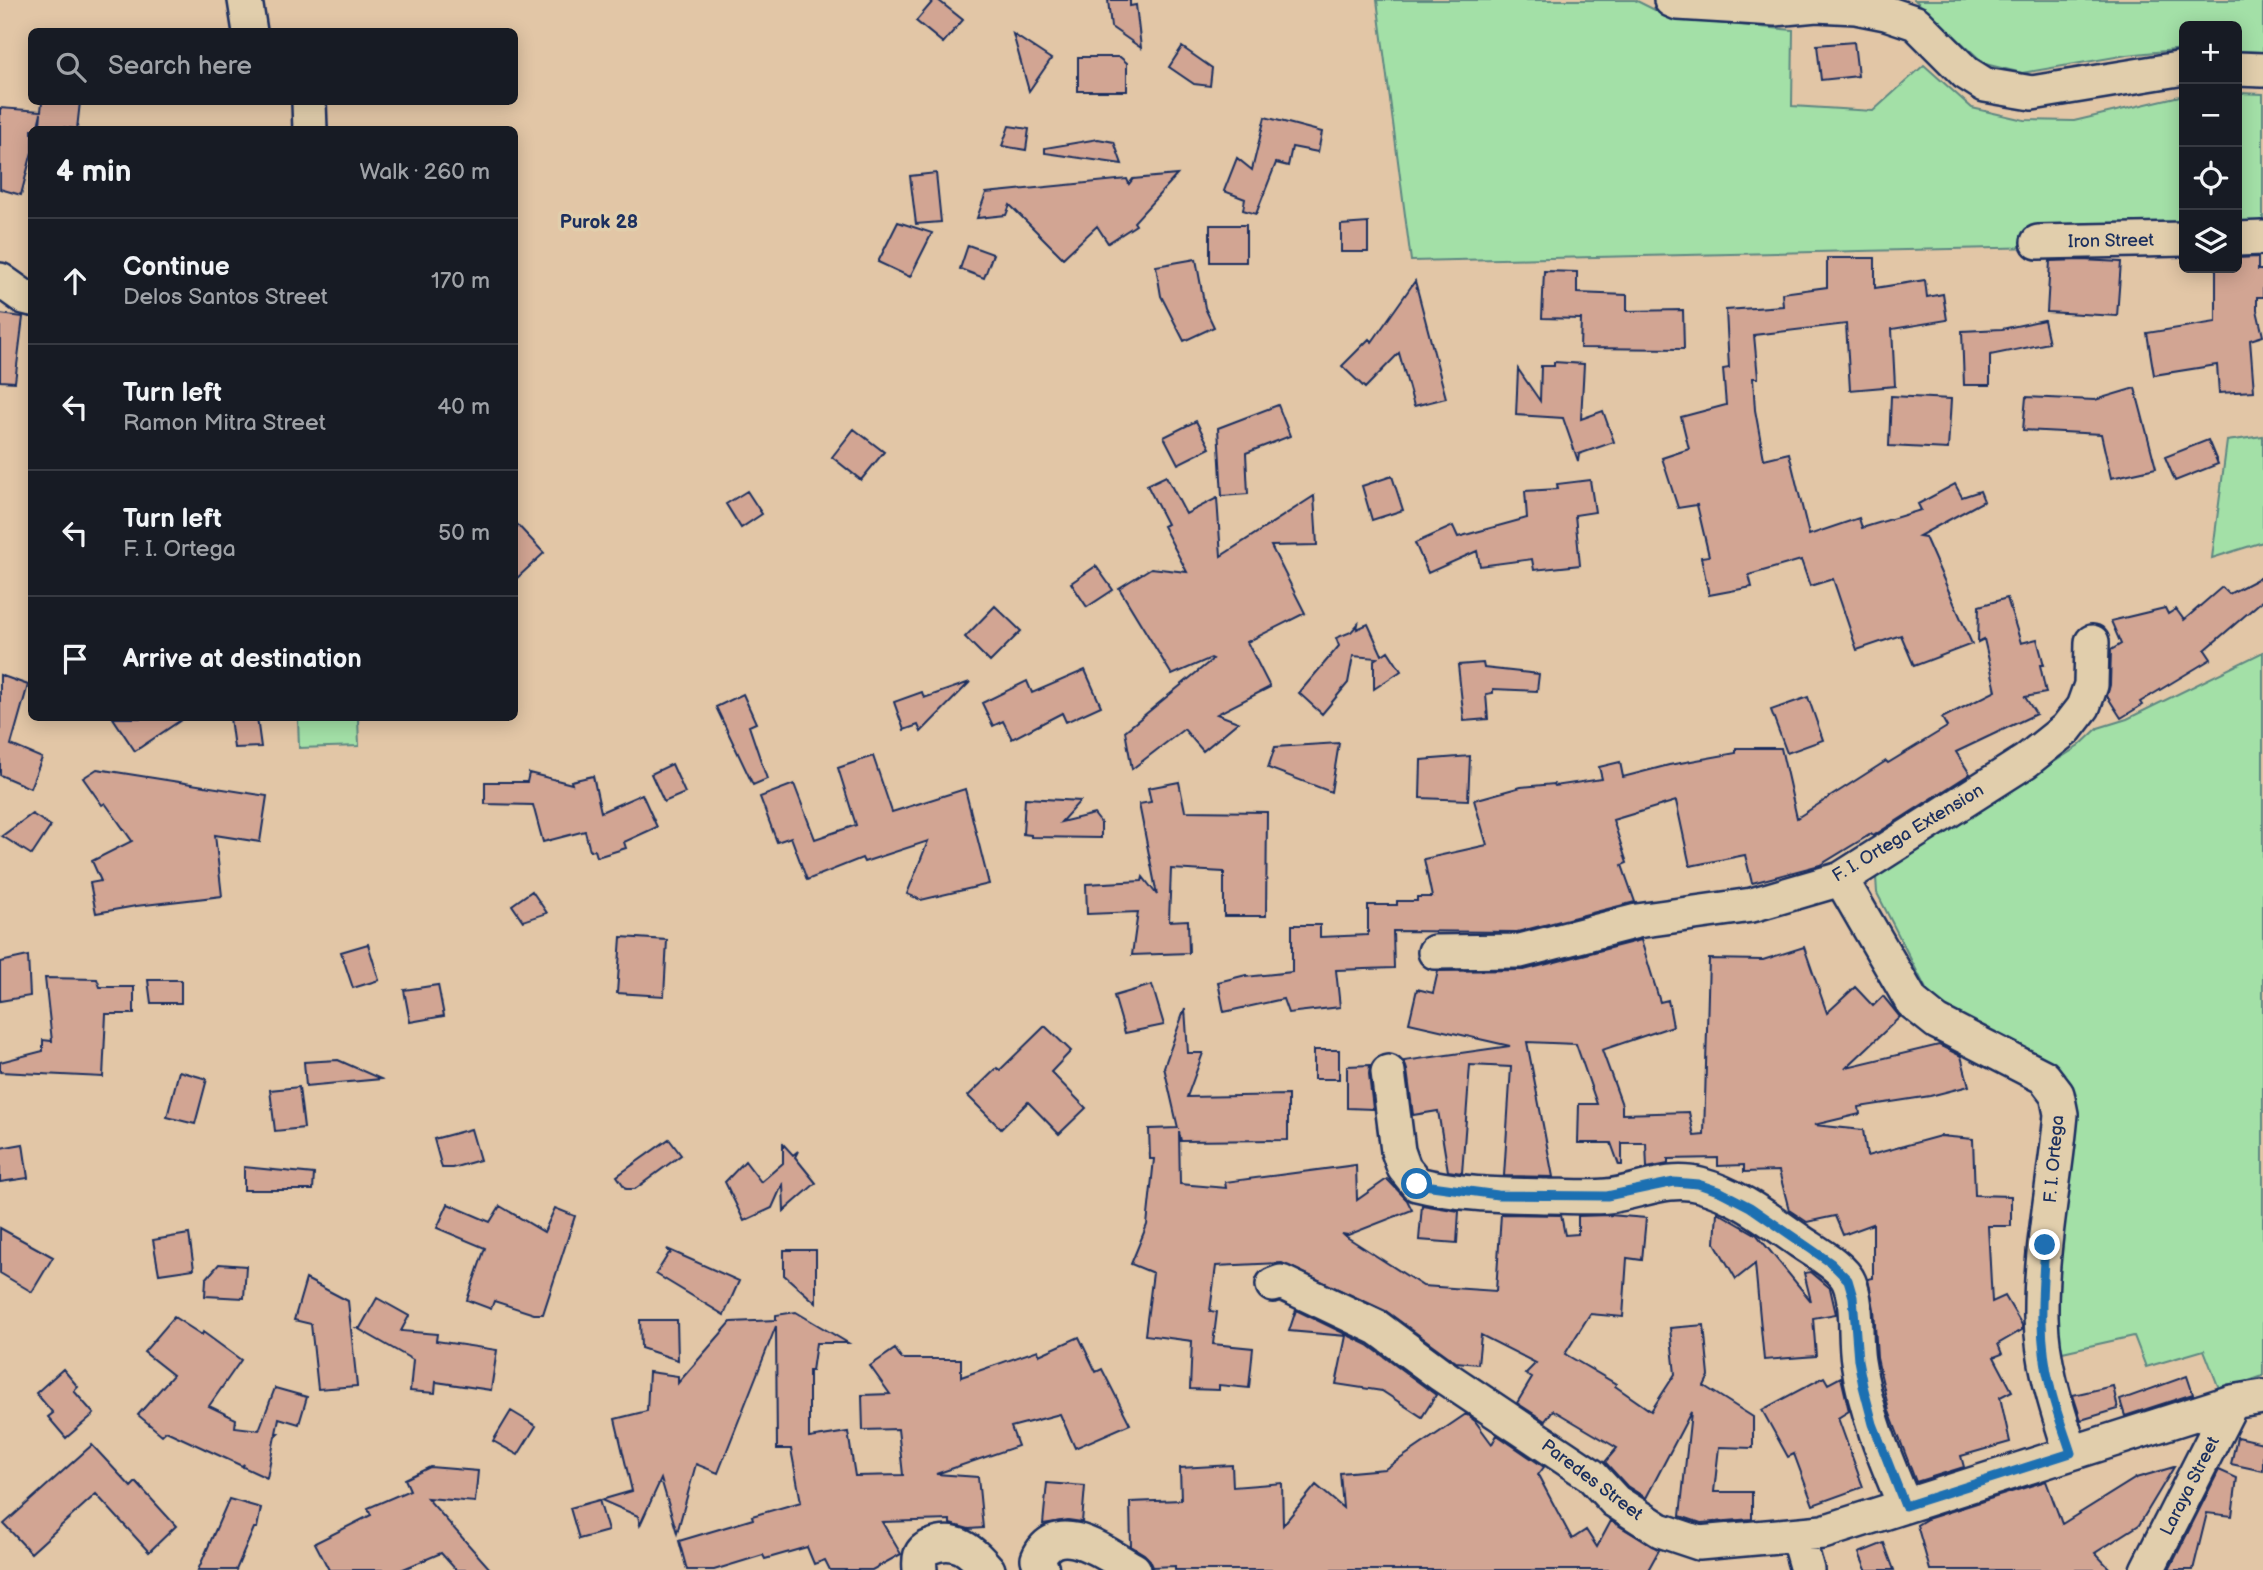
<!DOCTYPE html>
<html lang="en">
<head>
<meta charset="utf-8">
<style>
	body { margin:0; font-family:"Balsamiq Sans",sans-serif; background:#20242c; color:#f1f3f6 }
	.controls { position:absolute; right:21px; top:21px; display:grid; overflow:hidden; border-radius:10px; box-shadow:0 4px 18px #0003 }
	.controls button { width:63px; height:63px; display:grid; place-items:center; padding:0; border:0; border-bottom:2px solid #363941; background:#171b24; color:#f1f3f6; font:35px sans-serif }
	.stop { position:absolute; width:21px; height:21px; margin:-16px; border:5px solid #1f6fb2; border-radius:50%; background:#fff }
	.stop.end { background:#1f6fb2; border-color:#fff; box-shadow:0 2px 7px #0008 }
	.list { margin:0; padding:0; list-style:none }
	h2 { display:flex; justify-content:space-between; align-items:center; height:91px; margin:0; padding:0 28px; font-size:30px }
	h2 small { font-size:23px; font-weight:400; color:#9ea1a6 }
	.list li { display:grid; grid-template-columns:46px 1fr auto; gap:21px; align-items:center; box-sizing:border-box; height:126px; padding:0 28px; border-top:2px solid #363941 }
	.list b { display:block; font-size:26px; white-space:nowrap }
	.list p { margin:0; font-size:23px; white-space:nowrap; color:#9ea1a6 }
	.list em { font-size:23px; font-style:normal; color:#9ea1a6 }
	.icon { flex:none; width:38px; height:38px; fill:none; stroke:currentColor; stroke-width:2; stroke-linecap:round; stroke-linejoin:round }
	.map { position:relative; flex:none; width:2263px; height:1570px; overflow:hidden }
	.search { position:absolute; background:#171b24; box-shadow:0 4px 18px #0003; left:28px; top:28px; width:490px; height:77px; display:flex; align-items:center; gap:18px; box-sizing:border-box; padding:0 24px; border-radius:10px; color:#9ea1a6; font-size:26px }
	.panel { position:absolute; background:#171b24; box-shadow:0 4px 18px #0003; left:28px; top:126px; width:490px; height:595px; border-radius:10px }
	.map>svg:first-child { display:block }
	.green { fill:#a3e0a7; stroke:#5f8882; stroke-width:2 }
	.building { fill:#d2a593; stroke:#1b2f5e; stroke-width:2 }
	.lines { fill:none; stroke-linecap:round; stroke-linejoin:round }
	.street-casing { stroke:#1b2f5e; stroke-width:38 }
	.street { stroke:#e1ceac; stroke-width:33 }
	.route { stroke:#1f6fb2; stroke-width:9 }
	.labels { text-anchor:middle; dominant-baseline:central; stroke-width:7; stroke-linejoin:round; paint-order:stroke }
	.street-label { font-size:18px; fill:#1b2f5e; stroke:#e1ceac }
	.neighbourhood-label { font-size:19px; font-weight:bold; fill:#1b2f5e; stroke:#e1ceac }
</style>
</head>
<body>
<div class="map">
<svg width="2263" height="1570" viewBox="0 0 2263 1570">
	<rect width="100%" height="100%" fill="#e2c6a6"/>
	<filter id="ink" filterUnits="userSpaceOnUse"><feTurbulence type="fractalNoise" baseFrequency=".0143" numOctaves="2"/><feDisplacementMap in="SourceGraphic" scale="14" xChannelSelector="R" yChannelSelector="G"/><feConvolveMatrix kernelMatrix="1 2 1 2 8 2 1 2 1" color-interpolation-filters="sRGB"/></filter>
	<g filter="url(#ink)">
		<path class="green" d="M1377,0H1635L1673,19L1793,30L1792,106L1873,111L1924,65L1972,108L2024,120L2074,121L2184,95V244L1411,261Z
			M1915,0H2263V52L2237,51V26H2184V49L2127,55L2022,73L1985,64Z
			M2237,93L2263,94V242L2237,243Z
			M2263,436V542L2212,558L2227,441Z
			M2263,652V1376L2220,1391L2204,1350L2146,1367L2134,1336L2058,1353L2054,1320L2072,1105L1928,993L1877,893L1876,877L1882,867L2051,764L2079,746L2098,728L2127,719Z
			M298,718H358L359,746L299,748Z"/>
		<path class="building" d="M934,0H938L963,20L943,43L916,21Z
			M1108,0H1130V6L1136,5L1141,48L1111,27Z
			M1013,34L1051,59L1029,91Z
			M1854,42L1858,76L1821,80L1817,45Z
			M1182,47L1212,68L1210,86L1194,84L1169,67Z
			M1078,57H1120L1127,63V91H1078Z
			M42,102H80L77,129L40,125L41,113L37,130H32V152L21,195L0,189V108L41,111Z
			M1265,117L1322,132L1318,152L1292,147L1288,166L1276,163L1256,214L1243,210L1245,199L1224,191L1237,158L1252,170Z
			M1009,126L1029,129L1026,150L1002,146Z
			M1098,139L1114,142L1122,164L1045,153V148Z
			M936,173L941,222L916,224L910,176Z
			M1177,175L1134,222L1136,225L1108,243L1097,226L1063,258L1010,205L1006,215L977,218L986,193L1127,179L1129,184L1133,179Z
			M898,222L932,233L910,277L878,262Z
			M1368,223V252H1341V225Z
			M1210,225H1246V262H1210Z
			M968,245L993,254L984,278L960,269Z
			M2258,257V270H2263V297H2257V310L2263,336L2250,340L2254,391L2219,393L2217,365L2154,375L2147,333L2216,322V268H2237V258Z
			M1827,258H1875V288L1925,280L1927,297L1943,294L1947,320L1892,329L1895,386L1850,390L1846,324L1754,335L1758,378H1753L1755,410L1764,459L1789,453L1809,535L1859,518L1862,528L1921,510L1918,504L1955,484L1962,497L1980,491L1984,501L1919,536L1925,537L1972,644L1914,666L1901,635L1857,650L1833,579L1810,586L1801,560L1749,575L1752,587L1709,595L1701,557L1709,556L1697,505L1678,508L1662,458L1689,449L1681,417L1726,405L1723,369L1729,368L1726,310L1783,306L1782,293L1827,287Z
			M1196,259L1205,308L1214,327L1184,341L1161,296L1156,266Z
			M2082,260L2121,262L2117,316L2047,312L2050,261Z
			M1544,271L1577,272V293L1627,295V311L1683,310L1684,349L1580,348L1581,319L1542,318Z
			M1415,281L1446,398L1414,406L1399,353L1365,388L1342,366L1369,339L1372,342Z
			M0,314L23,317L15,382L0,381Z
			M2044,320L2049,343L1990,355V385H1964L1962,331L2002,329Z
			M1554,362L1584,364L1581,419L1603,411L1614,442L1579,454L1578,461L1563,418L1516,415L1518,369L1540,401L1541,366H1554Z
			M2135,388L2156,468L2111,478L2101,434L2023,430L2026,397L2095,400Z
			M1891,396L1951,399L1948,449L1889,446Z
			M1278,405L1290,436L1246,453L1248,494L1222,496L1218,428Z
			M1196,421L1210,448L1178,464L1164,437Z
			M854,429L884,452L861,480L832,457Z
			M2208,440L2218,464L2175,481L2165,457Z
			M1166,476L1186,514L1217,498L1221,556L1314,496L1317,545L1271,546L1305,613L1247,642L1270,687L1217,714L1238,722L1203,751L1184,729L1132,769L1125,731L1213,659L1211,658L1172,675L1119,588L1151,568L1187,572L1163,526L1167,524L1147,485Z
			M1392,476L1403,510L1372,520L1362,486Z
			M1590,480L1595,512L1575,515L1580,565L1534,570L1532,559L1480,566L1477,551L1428,573L1415,543L1453,526L1458,537L1527,518L1525,491L1558,489L1557,484Z
			M747,491L762,514L741,528L726,504Z
			M514,521L544,553L514,581Z
			M1096,566L1113,590L1087,607L1071,583Z
			M2263,576V600L2205,650L2211,659L2140,702L2142,705L2121,718L2107,696L2110,685L2111,650L2121,644L2111,621L2165,608L2168,614L2176,609L2184,620L2222,587L2229,594Z
			M2007,598L2021,643L2037,639L2044,665H2040L2046,693L2025,697L2036,714L1956,752L1970,774L1873,836L1871,834L1820,865L1752,883L1745,855L1690,866L1676,801L1613,820L1627,863L1622,865L1635,902L1517,932L1393,931L1394,968L1336,970L1340,1007L1288,1013L1283,999L1224,1012L1218,982L1246,975V977L1292,972V925H1320V937L1368,935V905H1397V901H1417V897H1432L1424,859L1487,845L1474,800L1521,787L1554,784L1555,786L1602,779L1599,767L1620,762L1623,777L1669,765L1736,753V748H1781L1797,818L1886,761L1888,763L1947,727L1942,718L1996,691L1984,639L1978,642L1979,606Z
			M995,606L1021,631L990,662L965,637Z
			M1358,624L1357,629L1368,624L1382,655L1388,651L1401,671L1374,689V660L1377,658L1353,656L1348,683L1322,714L1299,693L1339,646L1336,638L1351,632Z
			M1483,663L1484,668L1539,674L1537,691L1493,689V693L1486,694L1488,719L1464,721L1458,665Z
			M1085,670L1101,706L1066,722L1062,713L1012,739L1003,721L993,726L982,703L1027,681L1032,693Z
			M0,675L28,685L11,745L42,758L30,788L0,775Z
			M970,682L921,732L918,725L904,730L894,702L922,692L924,698Z
			M743,694L756,723L749,726L767,779L753,785L716,707Z
			M1808,697L1823,740L1787,753L1771,710Z
			M113,718H184L135,751Z
			M230,718H257L261,747L234,748Z
			M1339,743L1331,792L1268,768L1275,747Z
			M873,756L892,812L965,789L989,884L921,900L907,894L928,841L864,862L862,858L807,880L791,837L777,842L760,797L794,784L815,839L856,825L838,768Z
			M1470,756L1468,800L1420,798L1421,760Z
			M672,764L685,793L664,802L651,774Z
			M97,769L267,796L260,842L215,835L222,896L136,906L96,913L90,883L101,881L92,861L132,841L105,803L102,805L83,778Z
			M529,773L572,784L571,781L593,776L601,812L642,794L657,827L624,842L626,848L597,857L595,850L590,851L585,831L543,842L533,805L485,804V782H527Z
			M1179,782L1185,811L1267,812L1266,916H1224V872L1171,869L1169,921L1188,920L1189,953L1132,955L1138,912L1087,914L1086,884L1142,881L1143,877L1157,895L1139,804L1151,802L1148,788Z
			M1025,798L1080,801L1061,822L1094,814L1101,823V838L1031,837V835L1023,834Z
			M32,814L51,826L32,855L2,836Z
			M532,891L547,913L523,921L512,905Z
			M621,937L667,940L664,996L617,993Z
			M1641,940L1660,1002L1668,1000L1673,1026L1602,1050L1622,1105V1114L1689,1112L1694,1136L1704,1135L1709,959L1763,960L1804,947L1827,1013L1855,987L1873,1006L1883,996L1900,1017L1847,1067L1939,1045L1961,1056L1969,1086L1930,1096L1859,1107L1860,1114L1814,1125L1863,1130L1867,1156L1940,1136L1973,1139L1975,1195L2011,1196V1226H1988L1992,1302L2005,1296L2022,1325V1330L1998,1344L2002,1354L1994,1357L2012,1391L2000,1397L2010,1442L1961,1456L1964,1467L1916,1482L1889,1411L1877,1358L1874,1309L1868,1279L1873,1278V1224L1843,1235L1835,1216L1807,1222L1789,1210L1779,1171L1744,1172V1165L1718,1166V1158L1668,1159V1164L1647,1168L1646,1143H1622V1165H1619L1611,1143H1578L1579,1104H1597L1576,1044L1527,1042L1553,1177L1504,1176L1511,1067L1470,1065L1462,1173L1448,1171L1438,1111L1413,1115L1407,1070L1404,1061L1510,1046L1409,1023L1417,989L1433,993L1438,971L1524,970Z
			M368,944L379,980L353,988L341,952Z
			M28,956L30,996L0,1001V962Z
			M45,978L97,979L100,987H134V1014H106L103,1077L0,1072V1062L43,1051V1040L52,1041Z
			M148,980H181V1003H151Z
			M438,985L444,1016L410,1022L404,990Z
			M1152,985L1164,1025L1125,1033L1114,996Z
			M1185,1008L1188,1053H1203L1187,1097L1288,1095V1140L1181,1141L1179,1132L1180,1184L1226,1188L1225,1182L1356,1165L1357,1200L1387,1179L1407,1200L1412,1210L1348,1235L1342,1234L1423,1286L1496,1291L1501,1214L1561,1215L1565,1235L1578,1234V1216L1609,1215L1646,1218L1642,1260L1627,1258L1623,1317L1590,1314L1565,1354L1616,1384L1615,1386L1651,1411L1675,1374L1670,1328L1704,1325L1709,1376L1704,1386L1753,1417V1448L1719,1447L1714,1492H1752V1519L1701,1523L1680,1516L1691,1412L1646,1498L1627,1486L1605,1462L1617,1448L1553,1410L1545,1421L1517,1403L1532,1378L1525,1374L1536,1363L1481,1335L1478,1364L1456,1362L1386,1311L1282,1263L1216,1266L1210,1311L1217,1312L1213,1344L1253,1348L1249,1388L1219,1385V1390L1190,1389L1192,1341L1145,1335L1153,1273L1131,1264L1147,1225L1154,1159H1150L1149,1129L1178,1128L1164,1067Z
			M1045,1026L1071,1051L1051,1072L1086,1108L1059,1134L1028,1102L1001,1129L968,1096L997,1068L1000,1070Z
			M1314,1050H1339V1079H1314Z
			M338,1060L381,1079L306,1086L304,1062Z
			M1370,1065L1369,1074L1373,1109L1347,1108V1066Z
			M179,1071L207,1079L195,1124L167,1117Z
			M299,1087L304,1128L275,1131L270,1090Z
			M471,1129L480,1160L452,1168H442L434,1139Z
			M669,1139L681,1155L635,1189H626L617,1176Z
			M23,1144L28,1178L0,1182V1148Z
			M783,1144L793,1155L798,1151L795,1157L816,1183L784,1211L783,1183L772,1208L744,1221L725,1182L745,1161L761,1182L783,1163Z
			M244,1167L314,1174L313,1190H244Z
			M448,1204L490,1222L500,1206L544,1232L555,1208L575,1216L543,1314H534L494,1301L491,1309L467,1300L485,1248L437,1228Z
			M1422,1205L1459,1211L1457,1243L1419,1240Z
			M1717,1212L1757,1235L1811,1301L1804,1273L1811,1272L1830,1288L1836,1314L1813,1318L1816,1356L1764,1360L1755,1264L1736,1279L1715,1243Z
			M0,1228L53,1257L32,1292L0,1273Z
			M189,1234L194,1269L159,1274L153,1240Z
			M667,1249L739,1281L724,1315L656,1274L669,1253L671,1254Z
			M784,1250H816V1303L784,1275Z
			M219,1264L246,1266L244,1298L205,1296L206,1279Z
			M306,1279L348,1301L357,1386L318,1389L311,1324L294,1320Z
			M377,1298L409,1316L401,1331L437,1334L436,1341L497,1350L491,1390L436,1382L435,1393L410,1391L413,1360L357,1328H360Z
			M1296,1310L1368,1345L1436,1395L1422,1417L1382,1391L1336,1384L1346,1336L1289,1331Z
			M796,1312L848,1343H816L812,1371H809V1438L848,1432L855,1476L903,1475L898,1429L863,1430L862,1395L890,1394L870,1366L895,1349L902,1359H961V1377L1038,1350L1039,1355L1079,1337L1096,1372L1102,1369L1130,1424L1075,1448L1060,1414L1011,1427L1018,1446L936,1474L978,1477L983,1528L969,1529L950,1524V1520L882,1522L901,1554L872,1570H830L825,1560L814,1564L807,1547L765,1559L763,1555L714,1570H687L679,1541L753,1519L752,1516L801,1502L791,1449H777L776,1326L718,1473L696,1464L677,1533L661,1479L640,1525L638,1516L601,1500L632,1491L615,1419L647,1411L649,1372L678,1376V1383L731,1322L776,1320V1315Z
			M174,1317L202,1335L203,1332L241,1360L209,1406L236,1419L235,1427L259,1430L275,1388L307,1397L299,1424L279,1418L276,1433H278L275,1436L267,1478L243,1467L244,1464L242,1466L166,1431L162,1435L138,1415L173,1375L144,1352Z
			M640,1320H677L678,1360L641,1348Z
			M63,1369L78,1387L74,1391L94,1414L66,1438L48,1417L53,1413L36,1393Z
			M2187,1376L2193,1394L2125,1416L2120,1400Z
			M1824,1377L1828,1384L1841,1377L1849,1411L1838,1418L1863,1487L1813,1505L1794,1454L1788,1457L1762,1410Z
			M2113,1386L2118,1409L2081,1420L2073,1395Z
			M511,1411L536,1426L518,1455L493,1441Z
			M1466,1414L1475,1421L1492,1444L1497,1435L1544,1467L1538,1475L1572,1539L1586,1530L1597,1547L1611,1521L1659,1550L1648,1570H1175V1566L1153,1567L1150,1560L1144,1554L1131,1546L1130,1502L1181,1500L1180,1468L1232,1465L1233,1487L1282,1483L1283,1525L1316,1485L1343,1508L1340,1473L1385,1469Z
			M2237,1437L2263,1443V1471L2231,1464Z
			M92,1445L131,1487L136,1482L176,1526L149,1552L96,1494L31,1553L4,1524Z
			M430,1467L478,1471L475,1502L427,1498L491,1570H456L441,1553L401,1570H329L315,1543L371,1515L368,1508L410,1490L405,1479Z
			M2174,1467L2139,1525L2095,1553L2111,1570H1930L1917,1525L1927,1519L2046,1481L2062,1524L2136,1478Z
			M2219,1470L2237,1478L2232,1516L2207,1513L2193,1570H2169Z
			M1047,1483L1085,1486L1082,1522L1068,1520L1043,1524Z
			M229,1499L261,1508L257,1528H254L236,1570H198Z
			M599,1500L608,1531L579,1539L570,1508Z
			M1884,1543L1894,1570H1866L1859,1553Z"/>
		<g class="lines">
			<defs>
				<path id="street" d="M245,0L250,32
					M1671,0L1678,3L1775,9L1816,5L1856,7L1886,13L1916,23L1966,73L1985,85L2032,93L2184,68
					M2237,69L2263,70
					M309,102L310,130
					M2237,239L2263,238
					M2038,242L2184,239
					M0,280L24,297L32,299
					M1841,879L1912,1002L1937,1022L2044,1077L2057,1094L2061,1114C2055,1182 2040,1249 2041,1317C2042,1365 2057,1408 2071,1453
					M1435,952L1520,951L1637,921L1752,905L1841,879L2026,761L2066,729L2083,707L2091,685L2092,642
					M1388,1072L1398,1151L1404,1168L1417,1184C1460,1195 1504,1195 1548,1196C1567,1196 1588,1198 1607,1196C1638,1193 1668,1176 1700,1185C1738,1195 1769,1220 1801,1242C1814,1251 1843,1267 1849,1282C1859,1306 1854,1336 1858,1361C1865,1411 1885,1459 1905,1506
					M1273,1285L1281,1282L1378,1328L1440,1374L1591,1475L1615,1501L1660,1530L1699,1543L1823,1532L2232,1402L2263,1397
					M1797,1535L1807,1570
					M920,1570C919,1559 919,1551 930,1547C957,1536 971,1551 988,1570
					M1042,1570L1038,1559C1057,1515 1107,1555 1134,1570
					M2147,1570L2232,1402"/>
			</defs>
			<use href="#street" class="street-casing"/>
			<use href="#street" class="street"/>
		</g>
	</g>
	<g class="lines" filter="url(#ink)">
		<path class="route" d="M1417,1184L1498,1195L1607,1196L1674,1182L1698,1184L1721,1192L1750,1207L1831,1263L1848,1280L1853,1297L1858,1360L1863,1386L1873,1424L1905,1506L2071,1453C2064,1431 2055,1409 2050,1386C2038,1339 2042,1292 2045,1245"/>
	</g>
	<g class="labels">
		<g class="street-label">
			<text transform="translate(2111 241) rotate(-1)">Iron Street</text>
			<text transform="translate(1908 833) rotate(-31)">F. I. Ortega Extension</text>
			<text transform="translate(2054 1159) rotate(-85)">F. I. Ortega</text>
			<text transform="translate(1592 1480) rotate(37)">Paredes Street</text>
			<text transform="translate(2190 1486) rotate(-63)">Laraya Street</text>
		</g>
		<g class="neighbourhood-label">
			<text x="599" y="222">Purok 28</text>
		</g>
	</g>
</svg>
<div class="controls">
<button>+</button>
<button>−</button>
<button><svg class="icon" aria-label="locate" viewBox="0 0 24 24"><circle cx="12" cy="12" r="6"/><path d="M12 2v4M12 18v4M2 12h4M18 12h4"/></svg></button>
<button><svg class="icon" aria-label="layers" viewBox="0 0 24 24"><path d="M12 4l9 5-9 5-9-5zM3 14l9 5 9-5"/></svg></button>
</div>
<div class="stop" style="left:1417px;top:1184px"></div>
<div class="stop end" style="left:2045px;top:1245px"></div>
<div class="search"><svg class="icon" aria-label="search" viewBox="0 0 24 24"><circle cx="10" cy="10" r="6"/><path d="M15 15l6 6"/></svg>Search here</div>
<section class="panel">
<h2>4 min<small>Walk · 260 m</small></h2>
<ul class="list">
<li><svg class="icon" aria-label="ahead" viewBox="0 0 24 24"><path d="M12 20V5M6 11l6-6 6 6"/></svg><div><b>Continue</b><p>Delos Santos Street</p></div><em>170 m</em></li>
<li><svg class="icon" aria-label="left" viewBox="0 0 24 24"><path d="M17 20v-9H6M10 6l-5 5 5 5"/></svg><div><b>Turn left</b><p>Ramon Mitra Street</p></div><em>40 m</em></li>
<li><svg class="icon" aria-label="left" viewBox="0 0 24 24"><path d="M17 20v-9H6M10 6l-5 5 5 5"/></svg><div><b>Turn left</b><p>F. I. Ortega</p></div><em>50 m</em></li>
<li><svg class="icon" aria-label="arrive" viewBox="0 0 24 24"><path d="M6 21V4h12l-3 4 3 4H6"/></svg><div><b>Arrive at destination</b></div></li>
</ul>
</section>
</div>
</body>
</html>
